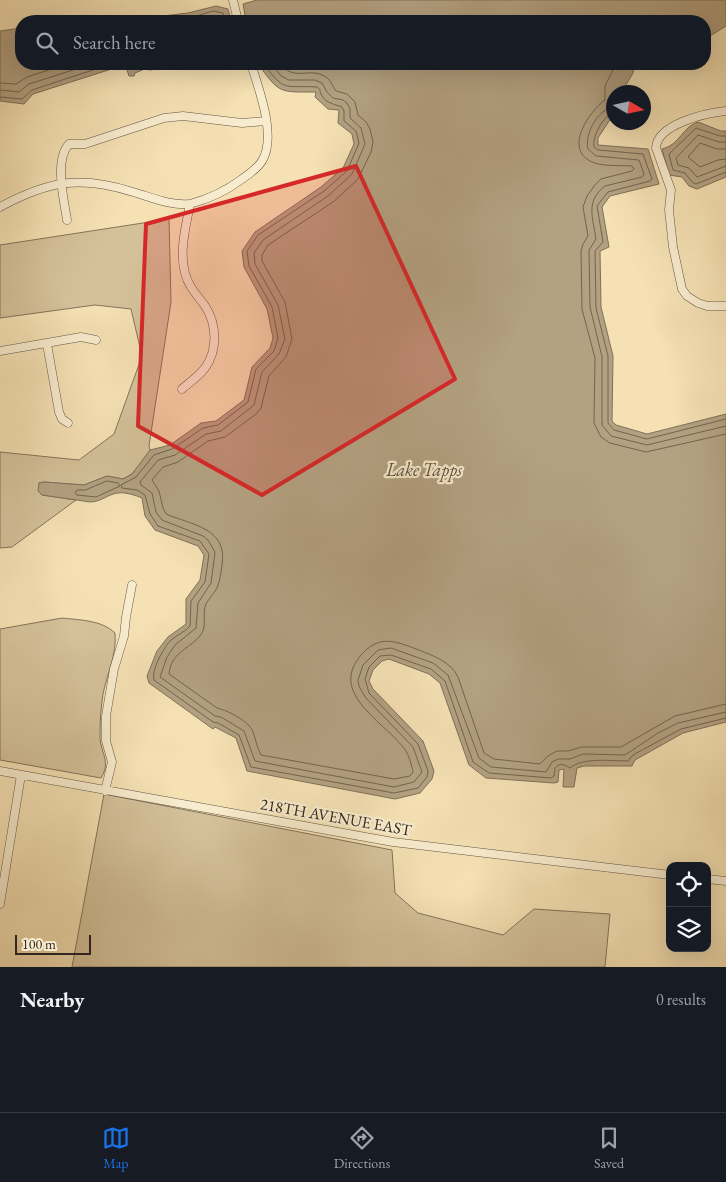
<!DOCTYPE html>
<html lang="en">
<head>
<meta charset="utf-8">
<style>
	body { margin:0; font-family:"EB Garamond",serif; background:#242831; color:#f1f3f6 }
	.controls { position:absolute; right:15px; bottom:15px; display:grid; overflow:hidden; border-radius:10px; box-shadow:0 5px 20px #0002 }
	.controls button { width:45px; height:45px; display:grid; place-items:center; padding:0; border:0; border-bottom:1px solid #363941; background:#171b24; color:#f1f3f6; font:25px sans-serif }
	.compass { position:absolute; left:606px; top:85px; width:45px; height:45px; border-radius:50%; background:#171b24; box-shadow:0 5px 20px #0002; rotate:99deg }
	.scale { position:absolute; left:15px; bottom:12px; width:76px; box-sizing:border-box; padding-left:5px; border:2px solid #32261d; border-top:0; font-size:14px; line-height:18px; white-space:nowrap; color:#32261d; -webkit-text-stroke:4px #f8ecce; paint-order:stroke }
	.list { margin:0; padding:0; list-style:none }
	h2 { display:flex; justify-content:space-between; align-items:center; height:65px; margin:0; padding:0 20px; font-size:21px }
	h2 small { font-size:16px; font-weight:400; color:#9ea1a6 }
	.icon { flex:none; width:28px; height:28px; fill:none; stroke:currentColor; stroke-width:2; stroke-linecap:round; stroke-linejoin:round }
	.map { position:relative; flex:none; width:726px; height:967px; overflow:hidden }
	.search { position:absolute; background:#171b24; box-shadow:0 5px 20px #0002; left:15px; right:15px; top:15px; height:55px; display:flex; align-items:center; gap:12px; box-sizing:border-box; padding:0 18px; border-radius:20px; color:#9ea1a6; font-size:19px }
	.sheet { height:145px; background:#171b24 }
	nav { display:flex; justify-content:space-around; align-items:center; box-sizing:border-box; height:70px; border-top:1px solid #363941; background:#171b24; font-size:14px; color:#9ea1a6 }
	nav a { display:grid; justify-items:center; gap:2px }
	nav .on { color:#1a73e8 }
	.map>svg:first-child { display:block }
	.green { fill:#d4c19a; stroke:#83745c }
	.water { fill:#b3a181; stroke:#7f7059 }
	.lines { fill:none; stroke-linecap:round; stroke-linejoin:round }
	.shore { stroke:#72644f; stroke-width:1 }
	.minor-casing { stroke:#635543; stroke-width:9 }
	.minor { stroke:#f8ecce; stroke-width:8 }
	.marked { fill:#d62828; fill-opacity:0.2; stroke:#d62828; stroke-width:4; stroke-linejoin:round }
	.labels { text-anchor:middle; dominant-baseline:central; stroke-width:4.5; stroke-linejoin:round; paint-order:stroke }
	.street-label { font-size:16px; fill:#32261d; stroke:#f8ecce }
	.water-label { font-size:18px; font-style:italic; fill:#5f5140; stroke:#f8ecce }
</style>
</head>
<body>
<div class="map">
<svg width="726" height="967" viewBox="0 0 726 967">
	<rect width="100%" height="100%" fill="#f5e1b4"/>
	<filter id="stains"><feTurbulence type="fractalNoise" baseFrequency=".004" numOctaves="4"/><feColorMatrix values="0 0 0 0 .2 0 0 0 0 .09 0 0 0 0 .02 0 0 0 .5 -.17"/></filter>
	<radialGradient id="worn" r=".72"><stop offset=".6" stop-color="#630" stop-opacity="0"/><stop offset="1" stop-color="#630" stop-opacity=".3"/></radialGradient>
	<path class="green" d="M169,219L171,302L149,446L150,450L144,461L132,474L123,479L107,476L84,485L44,482L39,483L42,495L76,500L12,547L0,548V452L79,460L114,434L142,356L131,309L95,305L0,318V245Z
		M62,618C79,620 102,620 115,633C117,654 107,674 103,694C101,707 100,721 100,734C99,752 112,760 101,778L0,760V629Z
		M104,794L392,850L395,893L418,913L503,935L534,909L610,914L605,967H72Z"/>
	<path class="water" d="M257,0H726V26L705,39V21H246L243,4Z
		M216,6L228,9L231,21H120V19L129,18L130,20L188,13Z
		M21,28V64H189L179,67L149,70L147,68L135,73L134,76H129L126,67L121,66L33,94L24,104L0,101V31Z
		M258,64H635L633,73L622,92H614L613,115L598,138V145L648,149L659,184L610,196L602,207L609,247L600,251L601,307L613,356L612,421L616,425L647,434L726,414V722L683,733L635,760L632,766H584L577,768L574,787H563L564,769L559,770L558,782L554,783L486,778L469,765L440,683L429,674L389,659L382,661L373,670L369,681L373,689L423,741L434,771L432,779L420,793L395,799L247,771L236,738L215,727L213,729L149,683L147,676L157,651L168,637L186,624V599L200,580L204,555L198,546L155,530L145,516L142,498C135,495 125,492 118,493C108,494 101,502 90,502L42,495L38,491L39,483L44,482L84,485L107,476L123,479L132,474L150,450L170,445L201,423L216,421L244,400L252,367L270,348L273,338L267,309L244,267L242,251L255,232L321,187L343,168L354,144L352,134L338,123L339,110L328,109L315,97L316,92C279,92 280,94 258,64Z
		M698,122L721,131H726V177L697,189L689,186L682,177L669,175L662,149C680,145 682,127 698,122Z"/>
	<g class="lines">
		<path class="shore" d="M160,21L189,18L213,11L223,13L226,21
			M264,64C285,93 284,85 317,87C323,92 318,87 321,94C325,103 334,104 342,107L344,111V121L356,131L359,143L347,171L324,191L258,235L247,251L249,266L272,307L278,338L274,351L256,369L248,402L218,425L203,428L172,449L154,455L136,477L121,485L122,488L137,490L145,495L150,514L158,526L200,541L209,554L205,582L191,601L190,626C185,632 177,635 171,640C164,647 151,670 154,680L213,722L218,723L239,735L251,767L394,793L418,788L427,777L428,771L418,744L369,693L365,679L369,667L380,656L391,655L431,669L445,681L473,762L489,773L551,778L554,776L555,768C560,762 565,765 570,768C582,757 612,761 628,761L633,755L681,729L726,718
			M272,64L281,76L289,80H315L322,83L327,92L333,98L343,100L347,103L350,109V118L361,128L365,144L352,174L328,196L263,240L254,253L255,264L278,305L285,339L279,354L262,372L254,405L221,431L206,434L175,455L158,460L140,482L141,485L152,493L156,512L162,520L203,536L208,540L215,552L211,583L198,603L196,628L175,645L167,657L160,677L215,716L221,717L244,731L255,761L394,787L414,782L422,772L413,747L365,697L359,686L358,680L363,665L378,650L391,648L433,663L448,675L479,758L491,767L546,772L552,762L558,759H570L583,754L625,755L658,733L678,723L726,712
			M281,64C294,82 308,67 324,76C331,79 332,86 336,91L347,94L355,102L358,115L366,122L370,129L373,142L371,152L359,177L355,182L333,202L268,245L262,255V261L285,302L292,339L286,357L269,376L261,408L256,414L225,437L208,441L178,462L163,467L152,480L159,491L163,508L166,514C192,525 228,528 222,565C221,573 220,581 217,588C214,594 209,598 206,604C201,614 209,627 199,637C187,650 171,653 169,674L217,708C229,711 249,721 253,732C256,740 257,748 261,755L394,779L410,776L413,772C412,766 409,756 406,751C386,722 325,693 363,653C381,634 397,642 419,650C434,656 451,662 458,677L484,753L494,759L540,764L548,756L557,751H568L582,747H621L675,716L726,704
			M616,64L605,86V100C590,111 564,147 590,161C601,167 619,165 632,166L634,169L632,171L601,179L595,185L587,196L583,207L588,236L583,244L581,251L582,309L595,358L594,423L601,437L610,443L646,452L726,434
			M0,83L16,84L27,77L67,64
			M0,90L19,92L29,84L92,64
			M0,97L22,99L32,90L111,64
			M614,107C598,108 584,135 588,149L596,156L639,160L644,174L642,177L605,186C585,201 593,218 596,239L589,250L590,307L602,357V425L611,436L647,445L726,426
			M614,113C603,115 592,137 594,147L598,150L643,154L652,179L650,181L608,192L597,206L603,242L595,251L596,308L608,356V423L614,430L647,439L726,419
			M726,136H720L696,128L669,154L673,170L685,173L692,182L696,184L726,172
			M726,142H719L698,135L676,158L678,165L689,168L697,177L726,166
			M726,149H717L700,143L688,157L700,167L718,160L726,159
			M107,481L118,483L120,486L96,497L77,495L75,493L77,490H85Z"/>
		<defs>
			<path id="minor" d="M233,0L238,21
				M726,111C706,113 657,124 656,148L671,190L669,210L673,247L682,289L687,296L698,303L707,306H726
				M0,207C48,181 80,175 133,192C151,197 170,206 190,204
				M67,220C64,200 54,160 69,144H85L164,118L183,116L242,123L266,121
				M47,344L59,412L62,419L68,423
				M0,351L81,337L96,340
				M182,389C190,382 199,376 205,368C218,350 217,324 205,306C197,295 188,286 185,273C179,251 186,226 190,204C209,199 226,191 242,179C249,174 257,169 262,161C277,137 259,89 251,64
				M0,771L393,842L670,875
				M105,791L112,762L106,741V716L114,669L124,636L126,617L132,585
				M707,879L726,881
				M0,904L21,775"/>
		</defs>
		<use href="#minor" class="minor-casing"/>
		<use href="#minor" class="minor"/>
	</g>
	<path class="marked" d="M356,166L455,379L262,495L138,426L146,224Z"/>
	<g class="labels">
		<g class="street-label">
			<text transform="translate(336 817) rotate(10)">218TH AVENUE EAST</text>
		</g>
		<g class="water-label">
			<text x="424" y="469">Lake Tapps</text>
		</g>
	</g>
	<rect width="100%" height="100%" filter="url(#stains)"/>
	<rect width="100%" height="100%" fill="url(#worn)"/>
</svg>
<div class="controls">
<button><svg class="icon" aria-label="locate" viewBox="0 0 24 24"><circle cx="12" cy="12" r="6"/><path d="M12 2v4M12 18v4M2 12h4M18 12h4"/></svg></button>
<button><svg class="icon" aria-label="layers" viewBox="0 0 24 24"><path d="M12 4l9 5-9 5-9-5zM3 14l9 5 9-5"/></svg></button>
</div>
<svg class="compass" viewBox="-18 -18 36 36"><path d="M0-13l5 13h-10z" fill="#e53935"/><path d="M0 13l5-13h-10z" fill="#9ea1a6"/></svg>
<div class="scale">100 m</div>
<div class="search"><svg class="icon" aria-label="search" viewBox="0 0 24 24"><circle cx="10" cy="10" r="6"/><path d="M15 15l6 6"/></svg>Search here</div>
</div>
<section class="sheet">
<h2>Nearby<small>0 results</small></h2>
<ul class="list">
</ul>
</section>
<nav>
<a class="on"><svg class="icon" aria-label="map" viewBox="0 0 24 24"><path d="M3 6l6-2 6 2 6-2v14l-6 2-6-2-6 2zM9 4v14M15 6v14"/></svg>Map</a>
<a><svg class="icon" aria-label="directions" viewBox="0 0 24 24"><path d="M12 3l9 9-9 9-9-9zM9 14v-3h6M13 9l2 2-2 2"/></svg>Directions</a>
<a><svg class="icon" aria-label="saved" viewBox="0 0 24 24"><path d="M7 4h10v16l-5-4-5 4z"/></svg>Saved</a>
</nav>
</body>
</html>
